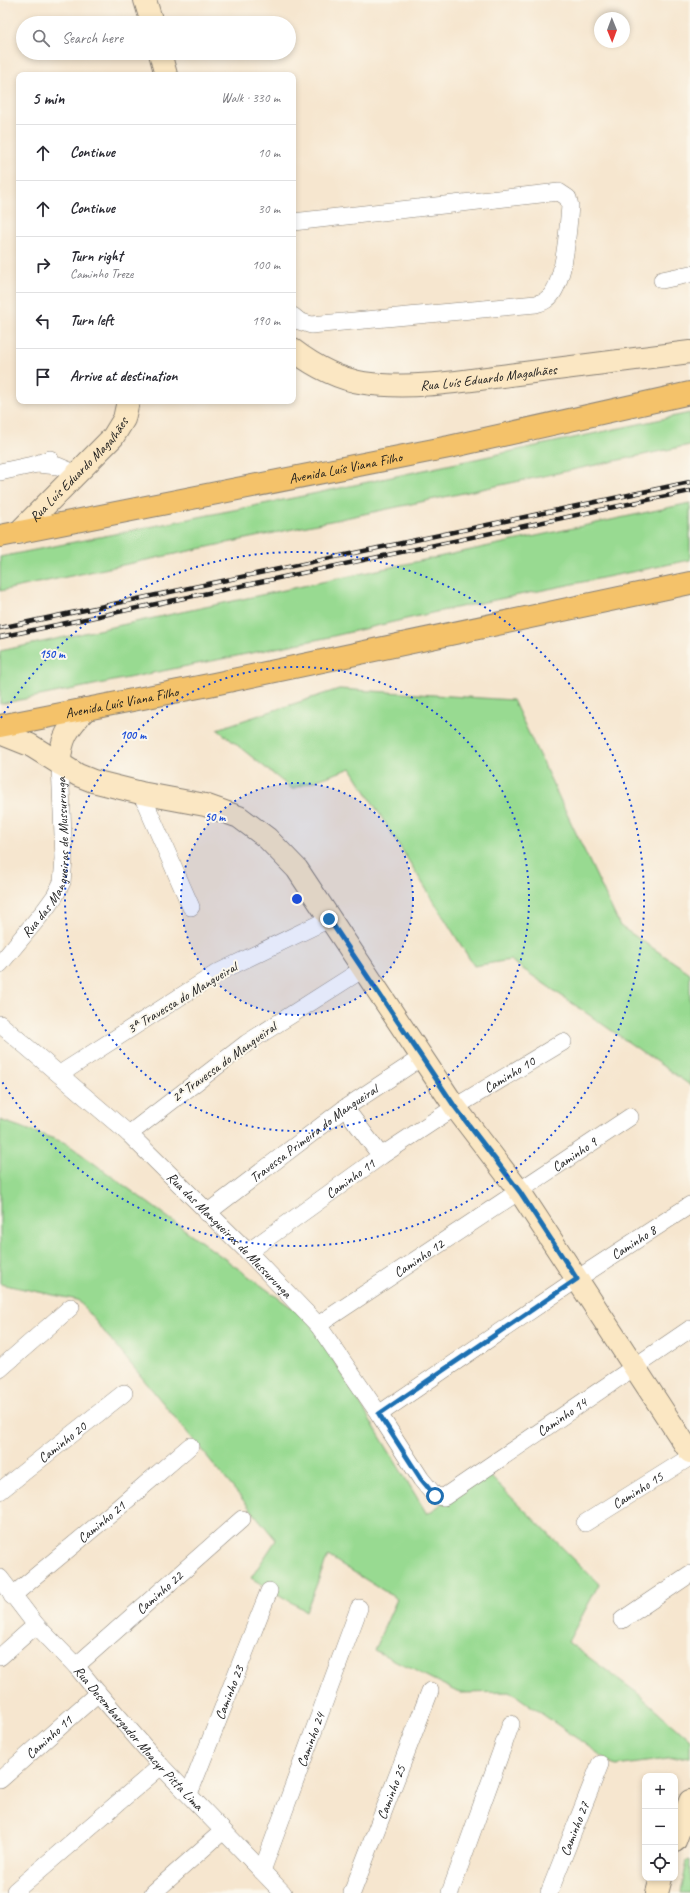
<!DOCTYPE html>
<html lang="en">
<head>
<meta charset="utf-8">
<style>
	body { margin:0; font-family:Caveat,sans-serif; background:#f2f2f3; color:#2b2b33 }
	.controls { position:absolute; right:12px; bottom:12px; display:grid; overflow:hidden; border-radius:8px; box-shadow:0 2px 6px #0003 }
	.controls button { width:36px; height:36px; display:grid; place-items:center; padding:0; border:0; border-bottom:1px solid #e1e1e2; background:#fff; color:#2b2b33; font:20px sans-serif }
	.compass { position:absolute; left:594px; top:12px; width:36px; height:36px; border-radius:50%; background:#fff; box-shadow:0 2px 6px #0003; rotate:179deg }
	.stop { position:absolute; width:12px; height:12px; margin:-9px; border:3px solid #1f6fb2; border-radius:50%; background:#fff }
	.stop.end { background:#1f6fb2; border-color:#fff; box-shadow:0 1px 4px #0008 }
	.list { margin:0; padding:0; list-style:none }
	h2 { display:flex; justify-content:space-between; align-items:center; height:52px; margin:0; padding:0 16px; font-size:17px }
	h2 small { font-size:13px; font-weight:400; color:#7c7c81 }
	.list li { display:grid; grid-template-columns:26px 1fr auto; gap:12px; align-items:center; box-sizing:border-box; height:56px; padding:0 16px; border-top:1px solid #e1e1e2 }
	.list b { display:block; font-size:15px; white-space:nowrap }
	.list p { margin:0; font-size:13px; white-space:nowrap; color:#7c7c81 }
	.list em { font-size:13px; font-style:normal; color:#7c7c81 }
	.icon { flex:none; width:22px; height:22px; fill:none; stroke:currentColor; stroke-width:2; stroke-linecap:round; stroke-linejoin:round }
	.map { position:relative; flex:none; width:690px; height:1893px; overflow:hidden }
	.search { position:absolute; background:#fff; box-shadow:0 2px 6px #0003; left:16px; top:16px; width:280px; height:44px; display:flex; align-items:center; gap:10px; box-sizing:border-box; padding:0 14px; border-radius:22px; color:#7c7c81; font-size:15px }
	.panel { position:absolute; background:#fff; box-shadow:0 2px 6px #0003; left:16px; top:72px; width:280px; height:332px; border-radius:8px }
	.map>svg:first-child { display:block }
	.green { fill:#98da91; stroke:#5a7b56 }
	.lines { fill:none; stroke-linecap:round; stroke-linejoin:round }
	.street-casing { stroke:#898176; stroke-width:18 }
	.secondary-casing { stroke:#898176; stroke-width:24 }
	.highway-casing { stroke:#898176; stroke-width:24 }
	.street { stroke:#fff; stroke-width:17 }
	.secondary { stroke:#fbe7c3; stroke-width:22 }
	.highway { stroke:#f4c26a; stroke-width:22 }
	.rail-casing { stroke:#1c1c1c; stroke-width:4.5 }
	.rail { stroke:#fbf7ec; stroke-width:3; stroke-dasharray:9; stroke-linecap:butt }
	.route { stroke:#1f6fb2; stroke-width:5 }
	.ring { fill:none; stroke:#1d4ed8; stroke-width:2; stroke-dasharray:2 4 }
	.labels { text-anchor:middle; dominant-baseline:central; stroke-width:4; stroke-linejoin:round; paint-order:stroke }
	.street-label { font-size:14px; fill:#1c1c1c; stroke:#fbf7ec }
	.centre { fill:#1d4ed8; stroke:#fbf7ec; stroke-width:2 }
	.ring-label { font-size:12px; text-anchor:middle; font-weight:bold; fill:#1d4ed8; stroke:#fbf7ec; stroke-width:4; stroke-linejoin:round; paint-order:stroke }
</style>
</head>
<body>
<div class="map">
<svg width="690" height="1893" viewBox="0 0 690 1893">
	<rect width="100%" height="100%" fill="#fbf7ec"/>
	<filter id="ink" filterUnits="userSpaceOnUse"><feTurbulence type="fractalNoise" baseFrequency=".025" numOctaves="2"/><feDisplacementMap in="SourceGraphic" scale="8" xChannelSelector="R" yChannelSelector="G"/><feConvolveMatrix kernelMatrix="1 2 1 2 8 2 1 2 1" color-interpolation-filters="sRGB"/></filter>
	<filter id="wash" filterUnits="userSpaceOnUse"><feTurbulence type="fractalNoise" baseFrequency=".012" numOctaves="4" result="noise"/><feDisplacementMap in="SourceGraphic" scale="16" xChannelSelector="R" yChannelSelector="G"/><feGaussianBlur stdDeviation="0.9" result="paint"/><feColorMatrix in="noise" values="0 0 0 0 0 0 0 0 0 0 0 0 0 0 0 0 0 1.4 0 .05"/><feComposite in="paint" operator="in"/></filter>
	<g filter="url(#wash)">
		<rect width="100%" height="100%" fill="#f6e6cf"/>
		<path class="green" d="M690,413V445L0,591V557L303,496Z
			M690,503V560L436,612L325,638L0,704V651Z
			M339,689L513,700L620,926L690,973V1085L510,960L474,966L351,768L292,789L217,729Z
			M0,1120L66,1143L310,1321L427,1514L487,1473L599,1584L568,1642L636,1692L690,1740V1756L616,1766L511,1692L460,1693L374,1650L397,1599L328,1556L306,1611L251,1578L276,1540L78,1300L0,1284Z
			M690,1859V1893H681L687,1860Z"/>
	</g>
	<g filter="url(#ink)">
		<g class="lines">
			<defs>
				<g id="street">
					<path d="M293,222L559,192L568,198L570,206C568,227 565,287 547,299C544,302 539,303 536,304L311,325L299,321L293,316"/>
					<path d="M662,280L690,274"/>
					<path d="M37,464L58,466L77,474"/>
					<path d="M0,472L37,464L50,459"/>
					<path d="M141,793L191,907"/>
					<path id="s1" d="M0,964L44,911L55,896L62,882L64,859L60,764"/>
					<path id="s2" d="M0,1024L129,1134L248,1252L318,1325L379,1414L421,1479L435,1496L444,1497L690,1329"/>
					<path d="M60,1074L217,973L329,919"/>
					<path d="M345,1108L381,1156"/>
					<path d="M129,1134L247,1043L363,969"/>
					<path id="s3" d="M207,1213L345,1108L422,1057"/>
					<path id="s4" d="M248,1252L381,1156L455,1107L563,1042"/>
					<path id="s5" d="M318,1325L630,1117"/>
					<path d="M0,1369L71,1307"/>
					<path id="s6" d="M379,1414L577,1279L690,1205"/>
					<path id="s7" d="M0,1491L124,1393"/>
					<path id="s8" d="M585,1523L690,1457"/>
					<path id="s9" d="M0,1578L36,1625L76,1666L98,1693L161,1766L283,1893"/>
					<path id="s10" d="M12,1596L119,1507L190,1446"/>
					<path d="M622,1620L690,1574"/>
					<path d="M0,1657L36,1625"/>
					<path id="s11" d="M76,1666L242,1519"/>
					<path id="s12" d="M0,1780L98,1693"/>
					<path id="s13" d="M189,1794L269,1591"/>
					<path id="s14" d="M262,1871L359,1608"/>
					<path d="M15,1891L161,1766"/>
					<path d="M153,1893L223,1831"/>
					<path id="s15" d="M352,1893L430,1691"/>
					<path d="M450,1893L511,1724"/>
					<path id="s16" d="M549,1893L600,1764"/>
				</g>
				<g id="secondary">
					<path d="M145,0L152,23"/>
					<path d="M160,53L166,75"/>
					<path id="s17" d="M293,350C314,366 338,379 364,383C411,390 463,381 509,375C569,367 630,360 690,352"/>
					<path id="s18" d="M18,533L113,437L124,419L128,401"/>
					<path d="M0,733L30,745L78,775L93,781L141,793L205,805L239,817L267,838L297,869L455,1107L520,1192L690,1452"/>
					<path d="M60,764C60,738 69,727 86,709"/>
					<path d="M675,1841L690,1801"/>
					<path d="M657,1893L661,1878"/>
				</g>
				<g id="highway">
					<path id="s19" d="M0,536L449,447L690,393"/>
					<path id="s20" d="M0,726L214,684L690,583"/>
				</g>
			</defs>
			<use href="#street" class="street-casing"/>
			<use href="#secondary" class="secondary-casing"/>
			<use href="#highway" class="highway-casing"/>
			<use href="#street" class="street"/>
			<use href="#secondary" class="secondary"/>
			<use href="#highway" class="highway"/>
			<defs>
				<path id="rail" d="M0,628L690,482
					M0,637L690,491"/>
			</defs>
			<use href="#rail" class="rail-casing"/>
			<use href="#rail" class="rail"/>
		</g>
	</g>
	<g class="lines" filter="url(#ink)">
		<path class="route" d="M329,919L455,1107L520,1192L577,1279L379,1414L421,1479L435,1496"/>
	</g>
	<circle cx="297" cy="899" r="116" fill="#1d4ed8" fill-opacity=".12"/>
	<g class="ring">
		<circle cx="297" cy="899" r="116"/>
		<circle cx="297" cy="899" r="232"/>
		<path d="M1 718A347 347 0 1 1 1 1080"/>
	</g>
	<g class="labels">
		<g class="street-label">
			<text stroke="none"><textPath href="#s17" startOffset="204">Rua Luís Eduardo Magalhães</textPath></text>
			<text stroke="none"><textPath href="#s19" startOffset="352">Avenida Luís Viana Filho</textPath></text>
			<text stroke="none"><textPath href="#s18" startOffset="88">Rua Luís Eduardo Magalhães</textPath></text>
			<text stroke="none"><textPath href="#s20" startOffset="124">Avenida Luís Viana Filho</textPath></text>
			<text stroke="none"><textPath href="#s1" startOffset="123">Rua das Mangueiras de Mussurunga</textPath></text>
			<text transform="translate(182 998) rotate(-31)">3ª Travessa do Mangueiral</text>
			<text transform="translate(224 1062) rotate(-36)">2ª Travessa do Mangueiral</text>
			<text stroke="none"><textPath href="#s4" startOffset="316">Caminho 10</textPath></text>
			<text stroke="none"><textPath href="#s3" startOffset="133">Travessa Primeira do Mangueiral</textPath></text>
			<text stroke="none"><textPath href="#s5" startOffset="308">Caminho 9</textPath></text>
			<text stroke="none"><textPath href="#s4" startOffset="126">Caminho 11</textPath></text>
			<text stroke="none"><textPath href="#s2" startOffset="312">Rua das Mangueiras de Mussurunga</textPath></text>
			<text stroke="none"><textPath href="#s6" startOffset="307">Caminho 8</textPath></text>
			<text stroke="none"><textPath href="#s5" startOffset="121">Caminho 12</textPath></text>
			<text stroke="none"><textPath href="#s2" startOffset="797">Caminho 14</textPath></text>
			<text stroke="none"><textPath href="#s7" startOffset="79">Caminho 20</textPath></text>
			<text stroke="none"><textPath href="#s8" startOffset="62">Caminho 15</textPath></text>
			<text stroke="none"><textPath href="#s10" startOffset="116">Caminho 21</textPath></text>
			<text stroke="none"><textPath href="#s11" startOffset="111">Caminho 22</textPath></text>
			<text stroke="none"><textPath href="#s13" startOffset="109">Caminho 23</textPath></text>
			<text stroke="none"><textPath href="#s12" startOffset="65">Caminho 11</textPath></text>
			<text stroke="none"><textPath href="#s9" startOffset="212">Rua Desembargador Moacyr Pitta Lima</textPath></text>
			<text stroke="none"><textPath href="#s14" startOffset="140">Caminho 24</textPath></text>
			<text stroke="none"><textPath href="#s15" startOffset="108">Caminho 25</textPath></text>
			<text stroke="none"><textPath href="#s16" startOffset="69">Caminho 27</textPath></text>
		</g>
	</g>
	<circle cx="297" cy="899" r="6" class="centre"/>
	<g class="ring-label">
		<text x="52" y="658">150 m</text>
		<text x="133" y="739">100 m</text>
		<text x="215" y="821">50 m</text>
	</g>
</svg>
<div class="controls">
<button>+</button>
<button>−</button>
<button><svg class="icon" aria-label="locate" viewBox="0 0 24 24"><circle cx="12" cy="12" r="6"/><path d="M12 2v4M12 18v4M2 12h4M18 12h4"/></svg></button>
</div>
<svg class="compass" viewBox="-18 -18 36 36"><path d="M0-13l5 13h-10z" fill="#e53935"/><path d="M0 13l5-13h-10z" fill="#7c7c81"/></svg>
<div class="stop" style="left:435px;top:1496px"></div>
<div class="stop end" style="left:329px;top:919px"></div>
<div class="search"><svg class="icon" aria-label="search" viewBox="0 0 24 24"><circle cx="10" cy="10" r="6"/><path d="M15 15l6 6"/></svg>Search here</div>
<section class="panel">
<h2>5 min<small>Walk · 330 m</small></h2>
<ul class="list">
<li><svg class="icon" aria-label="ahead" viewBox="0 0 24 24"><path d="M12 20V5M6 11l6-6 6 6"/></svg><div><b>Continue</b></div><em>10 m</em></li>
<li><svg class="icon" aria-label="ahead" viewBox="0 0 24 24"><path d="M12 20V5M6 11l6-6 6 6"/></svg><div><b>Continue</b></div><em>30 m</em></li>
<li><svg class="icon" aria-label="right" viewBox="0 0 24 24"><path d="M7 20v-9h11M14 6l5 5-5 5"/></svg><div><b>Turn right</b><p>Caminho Treze</p></div><em>100 m</em></li>
<li><svg class="icon" aria-label="left" viewBox="0 0 24 24"><path d="M17 20v-9H6M10 6l-5 5 5 5"/></svg><div><b>Turn left</b></div><em>190 m</em></li>
<li><svg class="icon" aria-label="arrive" viewBox="0 0 24 24"><path d="M6 21V4h12l-3 4 3 4H6"/></svg><div><b>Arrive at destination</b></div></li>
</ul>
</section>
</div>
</body>
</html>
